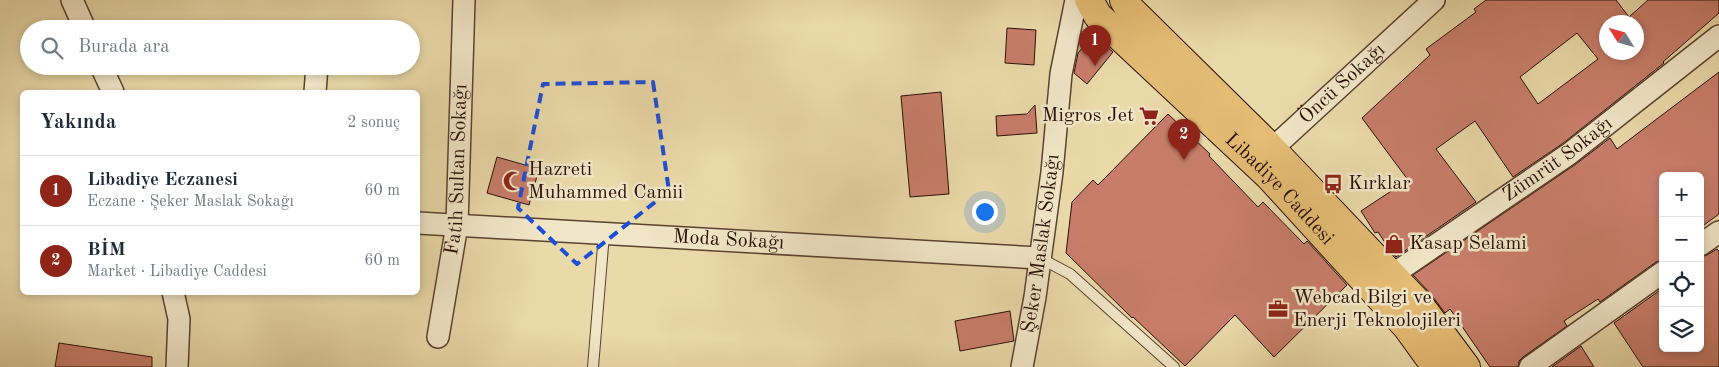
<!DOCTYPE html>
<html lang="tr">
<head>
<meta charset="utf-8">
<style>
	body { margin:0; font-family:"Old Standard TT",serif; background:#f6f6f7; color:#1f2937 }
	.controls { position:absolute; right:15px; bottom:15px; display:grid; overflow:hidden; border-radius:8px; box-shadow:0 2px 8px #0003 }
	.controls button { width:45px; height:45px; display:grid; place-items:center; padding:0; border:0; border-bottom:1px solid #e0e1e3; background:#fff; color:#1f2937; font:25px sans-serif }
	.compass { position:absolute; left:1599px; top:15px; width:45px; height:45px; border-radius:50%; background:#fff; box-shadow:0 2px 8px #0003; rotate:307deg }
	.you { position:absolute; left:984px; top:211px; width:18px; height:18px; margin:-12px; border:4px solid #fff; border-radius:50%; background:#1a73e8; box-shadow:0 0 0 8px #1a73e833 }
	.badge { display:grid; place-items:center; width:32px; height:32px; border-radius:50%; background:#8f2418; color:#fff; font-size:16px; font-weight:700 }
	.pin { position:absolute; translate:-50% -41px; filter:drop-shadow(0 1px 2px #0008) }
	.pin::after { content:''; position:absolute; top:26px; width:18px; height:15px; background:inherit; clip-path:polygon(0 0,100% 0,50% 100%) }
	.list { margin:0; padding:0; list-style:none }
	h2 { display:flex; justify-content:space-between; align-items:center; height:65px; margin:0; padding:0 20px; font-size:21px }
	h2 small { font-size:16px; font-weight:400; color:#747a83 }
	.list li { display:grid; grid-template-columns:32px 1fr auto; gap:15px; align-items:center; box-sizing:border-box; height:70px; padding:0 20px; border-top:1px solid #e0e1e3 }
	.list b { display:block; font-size:19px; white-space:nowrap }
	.list p { margin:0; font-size:16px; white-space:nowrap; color:#747a83 }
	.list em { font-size:16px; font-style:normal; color:#747a83 }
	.icon { flex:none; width:28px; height:28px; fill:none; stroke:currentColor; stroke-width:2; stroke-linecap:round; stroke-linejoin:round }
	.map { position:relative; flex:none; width:1719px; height:367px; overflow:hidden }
	.search { position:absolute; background:#fff; box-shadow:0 2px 8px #0003; left:20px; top:20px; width:400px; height:55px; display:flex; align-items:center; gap:12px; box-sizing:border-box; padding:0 18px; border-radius:28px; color:#747a83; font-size:19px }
	.panel { position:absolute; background:#fff; box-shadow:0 2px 8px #0003; left:20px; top:90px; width:400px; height:205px; border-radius:8px }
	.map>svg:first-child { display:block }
	.building { fill:#c87d6a; stroke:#2a1006; fill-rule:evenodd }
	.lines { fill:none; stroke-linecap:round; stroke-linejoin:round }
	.service-casing { stroke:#5a422f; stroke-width:12 }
	.minor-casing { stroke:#5a422f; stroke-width:24 }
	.primary-casing { stroke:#2a1006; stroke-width:30 }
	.service { stroke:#f1e6c7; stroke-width:10 }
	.minor { stroke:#f1e6c7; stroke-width:21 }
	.primary { stroke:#e5bc74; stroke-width:28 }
	.marked { fill:none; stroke:#1d4ed8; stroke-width:4; stroke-dasharray:10 6; stroke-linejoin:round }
	.labels { text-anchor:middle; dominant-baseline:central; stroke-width:5; stroke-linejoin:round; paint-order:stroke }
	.street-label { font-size:20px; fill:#2a1006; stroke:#f1e6c7 }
	.poi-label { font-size:20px; fill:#2a1006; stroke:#f1e6c7; text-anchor:start }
</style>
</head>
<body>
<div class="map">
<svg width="1719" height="367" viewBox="0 0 1719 367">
	<rect width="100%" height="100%" fill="#ead9a9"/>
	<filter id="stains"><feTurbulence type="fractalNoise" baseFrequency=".004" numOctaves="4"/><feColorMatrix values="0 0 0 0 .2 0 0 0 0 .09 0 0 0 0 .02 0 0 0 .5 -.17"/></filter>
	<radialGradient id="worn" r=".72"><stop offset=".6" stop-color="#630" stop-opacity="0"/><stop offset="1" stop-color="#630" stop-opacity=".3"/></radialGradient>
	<path class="building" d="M1486,0H1616L1629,17L1648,0H1719V13L1663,62L1664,63L1562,144L1513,177L1475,121L1436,149L1476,202L1396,257L1390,250L1378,232L1375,233L1361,211L1408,180L1362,118L1430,55L1426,49L1476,12L1474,9ZM1606,22H1636V52H1606ZM1577,33L1598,59L1538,104L1520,77Z
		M1007,28L1036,30L1034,65L1005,63Z
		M1093,35L1113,52L1087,84L1074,73L1078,53Z
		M1719,72V214L1700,228V176H1663V260L1656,262L1600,302L1598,299L1564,321L1567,326L1523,357L1519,361L1518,367H1490L1450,309L1445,313L1430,293L1413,275L1576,164L1610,138L1617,149Z
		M941,92L949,194L910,197L901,96Z
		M1035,105L1037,133L997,136L996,116L1027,114Z
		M1168,114L1210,154L1209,156L1258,207L1263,202L1304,244L1307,241L1347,285L1274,357L1235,315L1185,366L1133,317L1132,318L1066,253L1072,202L1093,180L1098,185Z
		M497,157L539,169L529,205L487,193Z
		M1717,249L1719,251V367H1643L1614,323L1663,288V348H1700V257L1707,255Z
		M1010,311L1014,341L960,351L955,321Z
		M59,343L152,357V367H55Z
		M1581,346L1594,367H1552Z"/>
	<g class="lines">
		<defs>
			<path id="service" d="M1040,258L1070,274L1174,367
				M593,367L604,234"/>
			<g id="minor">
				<path d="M72,0L85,29"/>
				<path d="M101,66L113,92"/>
				<path d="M315,92L317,66"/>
				<path id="s1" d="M1270,164L1272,149L1434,0"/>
				<path id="s2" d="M418,223L1040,258"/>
				<path d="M1700,245L1719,232"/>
				<path id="s3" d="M1392,275L1569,154L1719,36"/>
				<path d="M173,292L179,319L177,367"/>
				<path id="s4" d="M438,337L457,225L464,0"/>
				<path id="s5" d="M1022,367L1035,297L1052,172L1061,74L1076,0"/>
				<path d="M1530,367L1663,272"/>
			</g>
			<g id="primary">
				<path id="s6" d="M1089,0L1098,16L1269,176L1407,327L1436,367"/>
				<path d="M1124,0L1128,7L1265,142L1419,304L1466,367"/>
			</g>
		</defs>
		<use href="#service" class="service-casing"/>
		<use href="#minor" class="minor-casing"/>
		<use href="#primary" class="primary-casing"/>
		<use href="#service" class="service"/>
		<use href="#minor" class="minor"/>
		<use href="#primary" class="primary"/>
	</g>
	<path class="marked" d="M653,82L669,191L577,264L518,208L543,84Z"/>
	<defs>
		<symbol id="supermarket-bare" viewBox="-9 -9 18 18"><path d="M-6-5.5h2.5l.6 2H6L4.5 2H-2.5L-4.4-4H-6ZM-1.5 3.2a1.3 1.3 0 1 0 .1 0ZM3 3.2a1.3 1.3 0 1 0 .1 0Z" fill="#8f2418" stroke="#f1e6c7" stroke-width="2.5" paint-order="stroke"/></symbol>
		<symbol id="mosque-bare" viewBox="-9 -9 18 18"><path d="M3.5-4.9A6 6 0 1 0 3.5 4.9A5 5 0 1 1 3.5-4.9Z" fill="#8f2418" stroke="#f1e6c7" stroke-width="2.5" paint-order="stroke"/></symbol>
		<symbol id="bus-bare" viewBox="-9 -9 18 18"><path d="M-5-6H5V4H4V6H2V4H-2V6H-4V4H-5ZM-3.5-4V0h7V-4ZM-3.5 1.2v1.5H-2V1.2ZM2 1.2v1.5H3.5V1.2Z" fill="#8f2418" stroke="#f1e6c7" stroke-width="2.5" paint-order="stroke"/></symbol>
		<symbol id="shop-bare" viewBox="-9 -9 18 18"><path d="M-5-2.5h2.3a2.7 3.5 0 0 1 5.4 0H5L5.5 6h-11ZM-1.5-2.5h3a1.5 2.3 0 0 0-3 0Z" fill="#8f2418" stroke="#f1e6c7" stroke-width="2.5" paint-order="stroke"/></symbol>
		<symbol id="office-bare" viewBox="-9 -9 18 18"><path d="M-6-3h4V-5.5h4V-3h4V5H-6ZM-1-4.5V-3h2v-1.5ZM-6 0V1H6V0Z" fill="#8f2418" stroke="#f1e6c7" stroke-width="2.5" paint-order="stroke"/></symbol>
	</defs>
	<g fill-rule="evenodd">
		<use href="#supermarket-bare" x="1135" y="102" width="28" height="28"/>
		<use href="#mosque-bare" x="499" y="167" width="28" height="28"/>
		<use href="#bus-bare" x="1319" y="170" width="28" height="28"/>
		<use href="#shop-bare" x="1380" y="230" width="28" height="28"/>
		<use href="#office-bare" x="1264" y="295" width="28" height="28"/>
	</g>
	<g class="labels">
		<g class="street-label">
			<text stroke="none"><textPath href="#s1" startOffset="111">Öncü Sokağı</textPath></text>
			<text stroke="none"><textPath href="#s3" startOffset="202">Zümrüt Sokağı</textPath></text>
			<text stroke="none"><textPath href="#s4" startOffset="169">Fatih Sultan Sokağı</textPath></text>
			<text stroke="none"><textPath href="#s6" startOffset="269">Libadiye Caddesi</textPath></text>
			<text stroke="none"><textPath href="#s2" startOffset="311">Moda Sokağı</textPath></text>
			<text stroke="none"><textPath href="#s5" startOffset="125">Şeker Maslak Sokağı</textPath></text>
		</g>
		<g class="poi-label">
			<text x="1134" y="116" text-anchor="end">Migros Jet</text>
			<text x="528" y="170">Hazreti<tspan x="528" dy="23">Muhammed Camii</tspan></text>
			<text x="1348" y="184">Kırklar</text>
			<text x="1409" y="244">Kasap Selami</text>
			<text x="1293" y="298">Webcad Bilgi ve<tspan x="1293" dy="23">Enerji Teknolojileri</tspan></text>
		</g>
	</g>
	<rect width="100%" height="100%" filter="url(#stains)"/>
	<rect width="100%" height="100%" fill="url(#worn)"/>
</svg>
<div class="controls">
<button>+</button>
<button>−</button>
<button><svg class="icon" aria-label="locate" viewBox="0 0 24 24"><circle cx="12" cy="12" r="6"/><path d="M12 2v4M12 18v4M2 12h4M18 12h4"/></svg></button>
<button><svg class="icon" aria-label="layers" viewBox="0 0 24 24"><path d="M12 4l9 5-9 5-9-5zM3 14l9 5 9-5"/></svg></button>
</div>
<svg class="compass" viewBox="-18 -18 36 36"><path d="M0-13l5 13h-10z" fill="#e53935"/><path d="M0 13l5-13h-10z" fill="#747a83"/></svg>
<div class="you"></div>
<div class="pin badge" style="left:1095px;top:66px">1</div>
<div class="pin badge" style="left:1184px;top:160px">2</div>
<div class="search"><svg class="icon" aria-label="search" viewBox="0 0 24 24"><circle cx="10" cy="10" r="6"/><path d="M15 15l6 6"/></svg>Burada ara</div>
<section class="panel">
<h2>Yakında<small>2 sonuç</small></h2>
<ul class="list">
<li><span class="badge">1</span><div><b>Libadiye Eczanesi</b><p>Eczane · Şeker Maslak Sokağı</p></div><em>60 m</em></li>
<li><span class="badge">2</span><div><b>BİM</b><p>Market · Libadiye Caddesi</p></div><em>60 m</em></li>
</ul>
</section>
</div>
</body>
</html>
